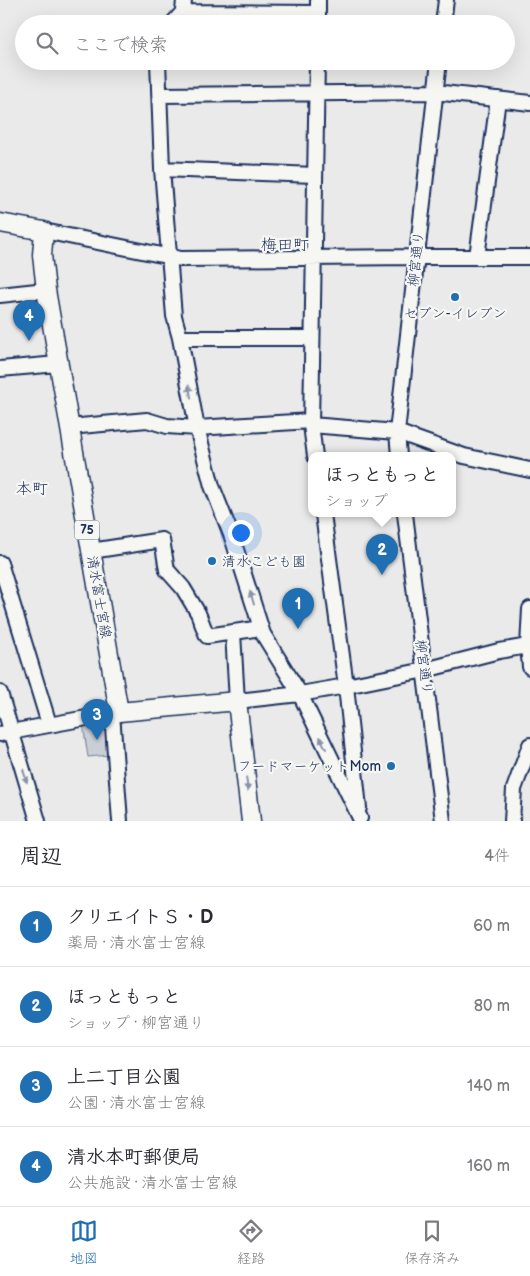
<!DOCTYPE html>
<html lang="ja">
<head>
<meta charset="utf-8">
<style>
	body { margin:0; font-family:"Balsamiq Sans","Klee One",sans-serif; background:#f7f7f7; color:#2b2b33 }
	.you { position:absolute; left:240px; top:532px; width:18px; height:18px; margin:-12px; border:4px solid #fff; border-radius:50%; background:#1a73e8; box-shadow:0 0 0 8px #1a73e833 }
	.badge { display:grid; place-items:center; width:32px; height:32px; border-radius:50%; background:#1f6fb2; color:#fff; font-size:16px; font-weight:700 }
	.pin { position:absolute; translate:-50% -41px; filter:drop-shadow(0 1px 2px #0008) }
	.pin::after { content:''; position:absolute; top:26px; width:18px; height:15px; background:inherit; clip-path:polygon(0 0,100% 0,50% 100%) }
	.popup { position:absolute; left:308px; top:452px; width:148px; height:65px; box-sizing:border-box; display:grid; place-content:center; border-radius:10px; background:#fff; filter:drop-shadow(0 1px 4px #0005); font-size:16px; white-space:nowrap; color:#7c7c81 }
	.popup b { font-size:19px; color:#2b2b33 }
	.popup::after { content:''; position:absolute; left:50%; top:100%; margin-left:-10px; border:10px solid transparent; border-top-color:#fff }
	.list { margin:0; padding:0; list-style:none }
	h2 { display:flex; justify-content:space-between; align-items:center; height:65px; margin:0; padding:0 20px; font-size:21px }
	h2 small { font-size:16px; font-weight:400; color:#7c7c81 }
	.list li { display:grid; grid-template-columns:32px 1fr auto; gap:15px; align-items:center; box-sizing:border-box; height:80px; padding:0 20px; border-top:1px solid #e1e1e2 }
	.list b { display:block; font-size:19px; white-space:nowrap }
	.list p { margin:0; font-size:16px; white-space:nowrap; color:#7c7c81 }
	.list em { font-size:16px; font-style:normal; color:#7c7c81 }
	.icon { flex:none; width:28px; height:28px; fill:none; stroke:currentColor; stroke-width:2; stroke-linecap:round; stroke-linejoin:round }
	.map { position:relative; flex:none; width:530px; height:821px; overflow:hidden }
	.search { position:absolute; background:#fff; box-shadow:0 5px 20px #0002; left:15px; right:15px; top:15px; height:55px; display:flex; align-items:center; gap:12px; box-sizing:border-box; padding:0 18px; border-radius:28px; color:#7c7c81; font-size:19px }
	.sheet { height:385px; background:#fff }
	nav { display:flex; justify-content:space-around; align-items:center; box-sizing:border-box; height:70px; border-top:1px solid #e1e1e2; background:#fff; font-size:14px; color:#7c7c81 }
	nav a { display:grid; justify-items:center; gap:2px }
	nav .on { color:#1f6fb2 }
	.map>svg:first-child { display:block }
	.green { fill:#caced5; stroke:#727e9a }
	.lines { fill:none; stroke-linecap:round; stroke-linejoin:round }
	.minor-casing { stroke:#1b2f5e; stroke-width:18 }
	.major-casing { stroke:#1b2f5e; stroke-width:21 }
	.minor { stroke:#f6f6f2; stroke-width:14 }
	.major { stroke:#f6f6f2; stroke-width:18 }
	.oneway { fill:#8892a8 }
	.poi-dot { fill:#1f6fb2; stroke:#f6f6f2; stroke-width:2 }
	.labels { text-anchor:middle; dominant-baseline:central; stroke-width:4.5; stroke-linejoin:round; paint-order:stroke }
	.shield { fill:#f6f6f2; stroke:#5d6b8a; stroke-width:1 }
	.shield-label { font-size:12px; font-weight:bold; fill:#1b2f5e }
	.street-label { font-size:14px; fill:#1b2f5e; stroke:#f6f6f2 }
	.poi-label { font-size:14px; fill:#1b2f5e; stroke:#f6f6f2 }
	.quarter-label { font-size:16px; fill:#1b2f5e; stroke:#f6f6f2 }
</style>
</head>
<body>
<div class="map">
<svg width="530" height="821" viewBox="0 0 530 821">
	<rect width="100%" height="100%" fill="#e9eae9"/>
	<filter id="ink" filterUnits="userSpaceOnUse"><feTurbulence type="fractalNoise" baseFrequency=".02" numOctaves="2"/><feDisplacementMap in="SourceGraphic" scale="10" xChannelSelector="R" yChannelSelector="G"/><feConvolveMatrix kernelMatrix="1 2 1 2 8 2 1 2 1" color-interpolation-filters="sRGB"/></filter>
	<g filter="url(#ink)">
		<path class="green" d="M106,720L110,755L88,757L83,724Z"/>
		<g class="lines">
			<defs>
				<path id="minor" d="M183,12L318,13
					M172,24L183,12L184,0
					M318,24V0
					M443,24L446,0
					M158,61L162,169L174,316L180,338L197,428L212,486L232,537L263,634L300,694L360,818
					M160,95L435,92L530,103
					M162,169L315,175
					M44,231L181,259L416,257H530
					M477,257L498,99
					M0,295L46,290
					M180,338H312
					M0,369L58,364
					M311,425L397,432L464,456L530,470
					M69,427L147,420L167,426L197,428L311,421
					M315,456L311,425L317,61
					M399,456L397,432L439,61
					M323,514L346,686L359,808
					M405,514L443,821
					M91,551L162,540L167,570L183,588L198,613L207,636L261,628
					M0,563L49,724
					M233,633L237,701L300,694L346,686L425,670L499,651L528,646L530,609
					M528,646L530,667
					M0,693L38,821
					M112,713L120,821
					M0,734L119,712
					M512,821L514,789L530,745"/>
				<path id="major" d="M0,223L44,231L42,255L46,290L119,712L237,701L251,821"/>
			</defs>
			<use href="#minor" class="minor-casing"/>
			<use href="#major" class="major-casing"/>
			<use href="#minor" class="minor"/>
			<use href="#major" class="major"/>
		</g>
		<defs><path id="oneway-solid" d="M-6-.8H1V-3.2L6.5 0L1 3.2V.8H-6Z" transform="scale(1.25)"/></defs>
		<g class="oneway">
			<use href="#oneway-solid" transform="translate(190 392) rotate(-100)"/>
			<use href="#oneway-solid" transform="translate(252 598) rotate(-107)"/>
			<use href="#oneway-solid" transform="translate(323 743) rotate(-116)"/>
			<use href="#oneway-solid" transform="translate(25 776) rotate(74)"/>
			<use href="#oneway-solid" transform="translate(247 784) rotate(83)"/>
		</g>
	</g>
	<g class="poi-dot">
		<circle cx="455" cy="297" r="5"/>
		<circle cx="212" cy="561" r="5"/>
		<circle cx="391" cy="766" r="5"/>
	</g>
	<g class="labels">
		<rect class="shield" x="74.5" y="520.5" width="25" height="19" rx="4"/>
		<g class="shield-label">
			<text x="87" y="530">75</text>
		</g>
		<g class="street-label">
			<text transform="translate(416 259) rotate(-84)">柳宮通り</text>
			<text transform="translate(99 597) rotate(80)">清水富士宮線</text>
			<text transform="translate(424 667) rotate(82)">柳宮通り</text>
		</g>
		<g class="poi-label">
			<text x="455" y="313">セブン-イレブン</text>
			<text x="222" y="561" text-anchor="start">清水こども園</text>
			<text x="381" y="766" text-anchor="end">フードマーケットMom</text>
		</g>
		<g class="quarter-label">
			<text x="285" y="245">梅田町</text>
			<text x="32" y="489">本町</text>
		</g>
	</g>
</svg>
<div class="you"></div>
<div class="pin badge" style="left:298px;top:629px">1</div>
<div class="pin badge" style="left:382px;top:575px">2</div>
<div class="popup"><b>ほっともっと</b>ショップ</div>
<div class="pin badge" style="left:97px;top:740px">3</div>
<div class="pin badge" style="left:29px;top:341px">4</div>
<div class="search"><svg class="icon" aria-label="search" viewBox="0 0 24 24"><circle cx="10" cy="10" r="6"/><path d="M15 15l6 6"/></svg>ここで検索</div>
</div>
<section class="sheet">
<h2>周辺<small>4件</small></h2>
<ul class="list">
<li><span class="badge">1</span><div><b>クリエイトＳ・D</b><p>薬局 · 清水富士宮線</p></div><em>60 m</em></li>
<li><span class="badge">2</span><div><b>ほっともっと</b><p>ショップ · 柳宮通り</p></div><em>80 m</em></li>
<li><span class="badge">3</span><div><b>上二丁目公園</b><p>公園 · 清水富士宮線</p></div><em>140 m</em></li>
<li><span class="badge">4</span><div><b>清水本町郵便局</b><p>公共施設 · 清水富士宮線</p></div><em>160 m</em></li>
</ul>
</section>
<nav>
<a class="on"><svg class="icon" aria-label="map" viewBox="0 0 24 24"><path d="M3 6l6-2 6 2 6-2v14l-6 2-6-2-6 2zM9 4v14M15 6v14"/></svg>地図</a>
<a><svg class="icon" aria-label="directions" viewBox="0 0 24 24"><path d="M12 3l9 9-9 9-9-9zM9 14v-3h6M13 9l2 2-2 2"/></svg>経路</a>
<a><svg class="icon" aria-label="saved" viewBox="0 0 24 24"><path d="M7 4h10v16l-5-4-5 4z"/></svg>保存済み</a>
</nav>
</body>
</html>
